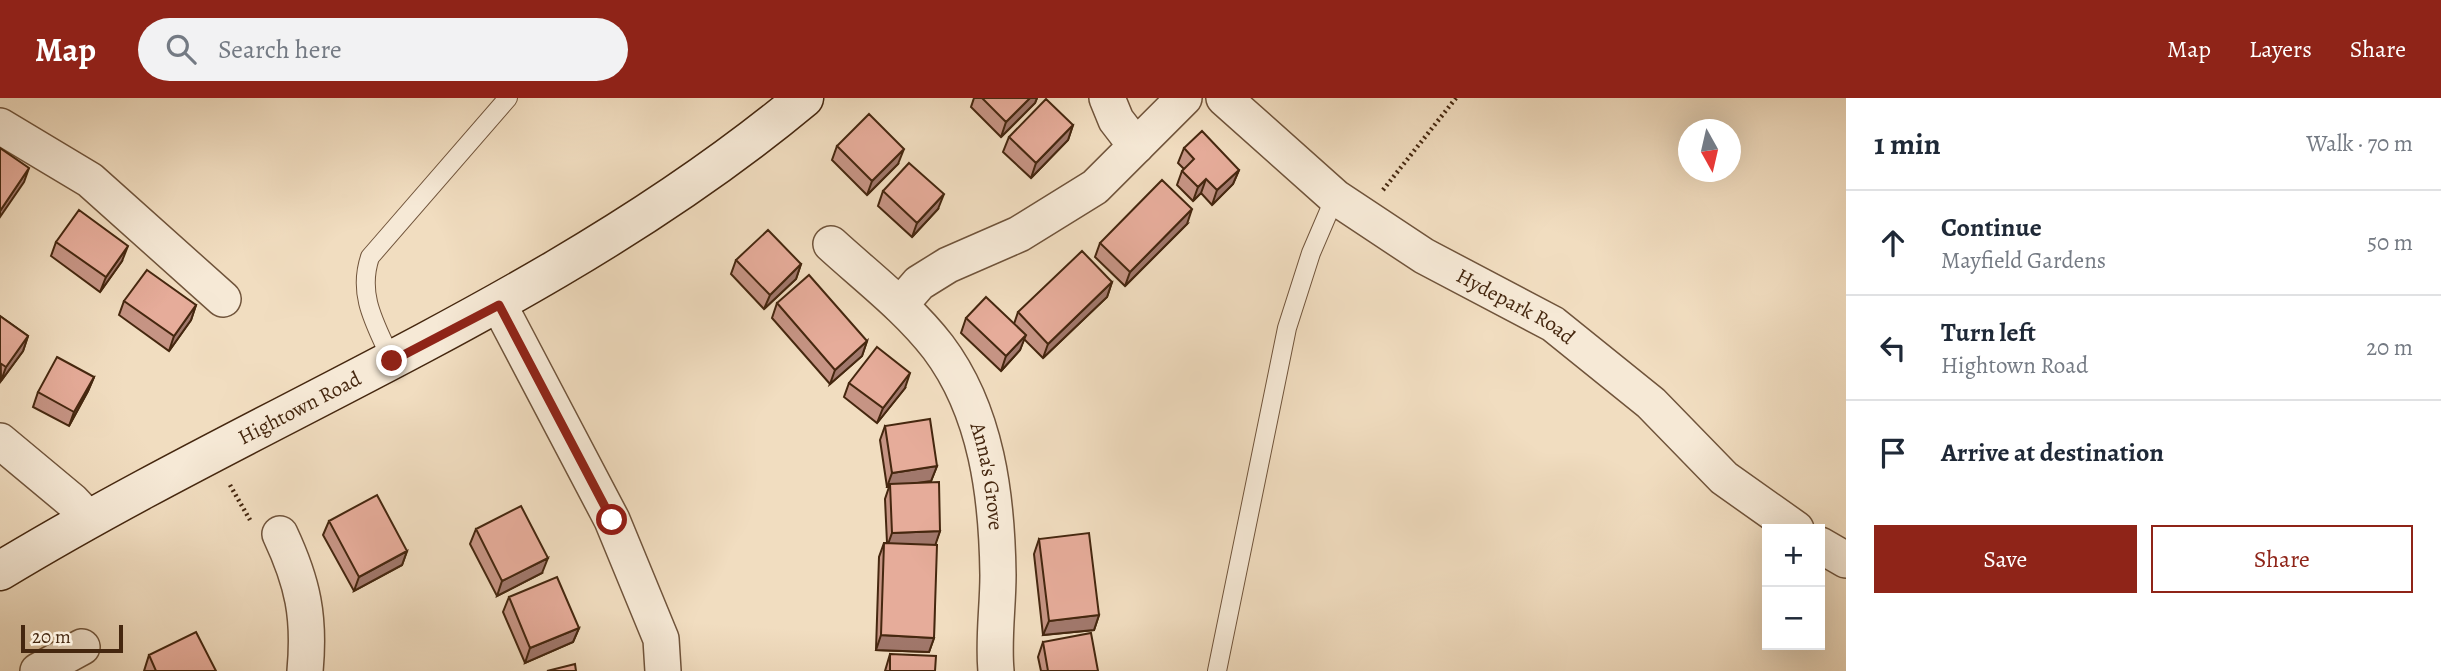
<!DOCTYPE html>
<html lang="en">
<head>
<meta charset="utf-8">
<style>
	body { margin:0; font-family:Alegreya,serif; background:#f2f2f3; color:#1f2937 }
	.controls { position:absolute; right:21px; bottom:21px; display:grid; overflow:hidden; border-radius:0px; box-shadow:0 7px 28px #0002 }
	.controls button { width:63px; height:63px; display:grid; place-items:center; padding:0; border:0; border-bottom:2px solid #e0e1e3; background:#fff; color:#1f2937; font:35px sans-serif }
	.compass { position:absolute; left:1678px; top:21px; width:63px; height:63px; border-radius:50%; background:#fff; box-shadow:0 7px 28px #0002; rotate:172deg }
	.scale { position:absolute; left:21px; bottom:18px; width:102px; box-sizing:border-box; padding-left:7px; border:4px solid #45270f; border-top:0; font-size:19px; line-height:24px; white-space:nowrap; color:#45270f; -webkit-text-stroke:5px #f6e9d6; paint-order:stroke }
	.stop { position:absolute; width:21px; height:21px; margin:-16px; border:5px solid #8f2418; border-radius:50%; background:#fff }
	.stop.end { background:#8f2418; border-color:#fff; box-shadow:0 2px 7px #0008 }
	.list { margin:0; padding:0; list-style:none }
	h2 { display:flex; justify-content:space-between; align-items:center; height:91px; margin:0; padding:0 28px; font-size:30px }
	h2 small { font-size:23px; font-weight:400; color:#747a83 }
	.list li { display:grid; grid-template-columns:46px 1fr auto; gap:21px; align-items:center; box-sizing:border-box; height:105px; padding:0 28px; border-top:2px solid #e0e1e3 }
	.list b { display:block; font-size:26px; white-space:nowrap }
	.list p { margin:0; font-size:23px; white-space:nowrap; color:#747a83 }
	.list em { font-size:23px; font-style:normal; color:#747a83 }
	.actions { display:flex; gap:14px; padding:21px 28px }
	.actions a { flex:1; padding:16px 0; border:2px solid #8f2418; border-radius:0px; text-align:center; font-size:24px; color:#8f2418 }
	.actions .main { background:#8f2418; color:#fff }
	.icon { flex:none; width:38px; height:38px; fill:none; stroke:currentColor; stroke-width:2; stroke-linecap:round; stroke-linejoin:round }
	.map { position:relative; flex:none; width:1846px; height:573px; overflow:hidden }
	header { display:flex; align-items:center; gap:42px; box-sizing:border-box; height:98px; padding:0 35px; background:#8f2418; color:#fff }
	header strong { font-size:33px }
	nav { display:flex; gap:38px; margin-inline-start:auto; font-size:24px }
	.search { width:490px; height:63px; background:#f2f2f3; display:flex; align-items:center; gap:18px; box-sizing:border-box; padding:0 24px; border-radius:38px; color:#747a83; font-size:26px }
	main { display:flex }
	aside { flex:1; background:#fff }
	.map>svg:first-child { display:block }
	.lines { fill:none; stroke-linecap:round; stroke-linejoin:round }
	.service-casing { stroke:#70543b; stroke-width:20 }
	.minor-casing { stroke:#70543b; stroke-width:38 }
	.secondary-casing { stroke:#45270f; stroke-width:41 }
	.path { stroke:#45270f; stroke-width:4.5; stroke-dasharray:2 3.5; stroke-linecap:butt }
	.service { stroke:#f6e9d6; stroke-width:18 }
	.minor { stroke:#f6e9d6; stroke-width:35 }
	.secondary { stroke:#f6e9d6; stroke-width:38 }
	.wall { fill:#c69484; stroke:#45270f; stroke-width:2 }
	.shaded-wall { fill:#a1786c; stroke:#45270f; stroke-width:2 }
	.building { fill:#e6ac9a; stroke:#45270f; stroke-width:2 }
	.route { stroke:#8f2418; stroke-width:9 }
	.labels { text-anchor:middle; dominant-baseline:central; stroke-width:5; stroke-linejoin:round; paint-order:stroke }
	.street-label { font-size:21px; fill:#45270f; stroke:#f6e9d6 }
</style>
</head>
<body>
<header>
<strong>Map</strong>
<div class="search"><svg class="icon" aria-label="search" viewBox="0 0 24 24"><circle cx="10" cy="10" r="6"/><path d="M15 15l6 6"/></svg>Search here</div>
<nav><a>Map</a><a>Layers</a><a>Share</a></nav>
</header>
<main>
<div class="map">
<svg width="1846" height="573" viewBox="0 0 1846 573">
	<rect width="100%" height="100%" fill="#f1ddc0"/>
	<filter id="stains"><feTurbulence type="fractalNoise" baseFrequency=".00286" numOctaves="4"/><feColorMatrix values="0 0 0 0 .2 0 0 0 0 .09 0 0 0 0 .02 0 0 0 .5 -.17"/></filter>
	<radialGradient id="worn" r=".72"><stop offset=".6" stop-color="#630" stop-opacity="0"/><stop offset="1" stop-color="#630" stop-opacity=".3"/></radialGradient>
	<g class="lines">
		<defs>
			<path id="service" d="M392,263C376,227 357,198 370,159L508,0
				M1217,573L1287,230L1311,155L1335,99"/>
			<g id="minor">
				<path d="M1107,0L1116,22L1136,48"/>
				<path id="s1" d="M1224,0L1335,99L1424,158L1553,226L1651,305L1724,380L1796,431"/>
				<path d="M0,28L90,82L223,201"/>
				<path id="s2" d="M831,146C867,179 908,210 938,249C987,314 997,399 998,477C998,509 993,541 996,573"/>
				<path d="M499,207L612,422L661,541L663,573"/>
				<path d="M900,207L919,185L948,167L1019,136L1095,89L1184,0"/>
				<path d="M0,343L72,403L88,420"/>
				<path d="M280,436C303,485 310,519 305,573"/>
				<path d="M1820,447L1846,462"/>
				<path d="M38,573L82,549"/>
			</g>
			<g id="secondary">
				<path id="s3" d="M0,473C266,312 563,201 804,0"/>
			</g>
		</defs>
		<use href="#service" class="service-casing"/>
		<use href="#minor" class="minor-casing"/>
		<use href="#secondary" class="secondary-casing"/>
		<path class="path" d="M1383,92L1456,0
			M230,387L250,422"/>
		<use href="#service" class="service"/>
		<use href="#minor" class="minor"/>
		<use href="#secondary" class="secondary"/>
	</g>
	<path class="wall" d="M974,0H1037L1035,5L1001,39L971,9Z
		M1073,27L1068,42L1031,80L1003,54L1009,39Z
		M837,48L898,66L867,97L832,62Z
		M1184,50L1239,72L1233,86L1212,107L1201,95L1193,103L1177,87L1182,73L1184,71L1178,65Z
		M883,93L938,111L912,139L878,108Z
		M1187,126L1125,188L1095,159L1100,145Z
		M56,144L122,163L100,194L51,158Z
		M736,162L801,166L796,181L764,211L731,176Z
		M1112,184L1107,199L1043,260L1024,241L1020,252L1001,273L961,235L966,220L1014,226L1018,214Z
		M124,203L196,207L191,222L169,253L119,217Z
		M777,205L867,243L862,258L830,286L772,220Z
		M0,218L28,238L23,253L1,283Z
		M94,279L88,293L69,328L33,309L38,294Z
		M849,285L905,290L877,325L844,299Z
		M885,328L937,368L931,383L914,385L940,433L935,446L934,540L929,554L876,552L879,459L884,445H887L885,401L889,389H887L880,342Z
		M329,423L407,453L402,467L354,493L323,437Z
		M476,431L542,475L497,498L470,446Z
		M1039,441L1099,517L1094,532L1043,537L1034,456Z
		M509,499L579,530L573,544L525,565L503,514Z
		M1043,544L1098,573H1041L1038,559Z
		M890,556L935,573H885Z
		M149,557L216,573H144Z"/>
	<path class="shaded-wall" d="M1030,0H1037L1035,5L1001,39L1006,24Z
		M1073,27L1068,42L1031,80L1036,65Z
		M904,51L898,66L867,97L872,83Z
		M29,70L24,84L0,119V113Z
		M1239,72L1233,86L1212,107L1217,92Z
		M1206,81L1201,95L1193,103L1198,89Z
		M944,96L938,111L912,139L917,125Z
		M1192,111L1187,126L1125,188L1130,174Z
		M128,148L122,163L100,194L106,179Z
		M801,166L796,181L764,211L770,197Z
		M1112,184L1107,199L1043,260L1048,246Z
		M196,207L191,222L169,253L174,238Z
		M1026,237L1020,252L1001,273L1006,258Z
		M28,238L23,253L1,283L6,269Z
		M867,243L862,258L830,286L835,272Z
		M910,275L905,290L877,325L883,310Z
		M94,279L88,293L69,328L74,314Z
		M937,368L931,383L890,389V386L889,389H887L892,375Z
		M940,433L935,448L887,449L892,435Z
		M407,453L402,467L354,493L359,479Z
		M548,460L542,475L497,498L502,483Z
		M1099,517L1094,532L1043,537L1049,523Z
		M579,530L573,544L525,565L530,550Z
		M881,537L934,540L929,554L876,552Z"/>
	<path class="building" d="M982,0H1030L1006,24Z
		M1046,1L1073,27L1036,65L1009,39Z
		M869,16L904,51L872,83L837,48Z
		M1202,33L1239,72L1217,92L1206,81L1198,89L1182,73L1194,61L1184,50Z
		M0,50L29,70L0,113Z
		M909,65L944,96L917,125L883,93Z
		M1162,82L1192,111L1130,174L1100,145Z
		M79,112L128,148L106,179L56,144Z
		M768,132L801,166L770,197L736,162Z
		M1082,153L1112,184L1048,246L1018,214Z
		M147,172L196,207L174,238L124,203Z
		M809,177L867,243L835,272L777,205Z
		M986,199L1026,237L1006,258L966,220Z
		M0,218L28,238L6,269L0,265Z
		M877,249L910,275L883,310L849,285Z
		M57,259L94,279L74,314L38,294Z
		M930,321L937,368L892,375L885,328Z
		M939,384L940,433L892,435L890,386Z
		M377,397L407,453L359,479L329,423Z
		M521,408L548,460L502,483L476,431Z
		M1089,435L1099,517L1049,523L1039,441Z
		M884,445L937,447L934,540L881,537Z
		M557,479L579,530L530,550L509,499Z
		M196,534L216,573H156L149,557Z
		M1091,535L1098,573H1048L1043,544Z
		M890,556L936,558L935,573H890Z
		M575,566L576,573H547Z"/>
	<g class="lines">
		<path class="route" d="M392,263L499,207L612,422"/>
	</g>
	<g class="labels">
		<g class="street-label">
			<text stroke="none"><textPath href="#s1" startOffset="360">Hydepark Road</textPath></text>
			<text stroke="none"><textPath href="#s3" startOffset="341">Hightown Road</textPath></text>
			<text stroke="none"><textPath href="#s2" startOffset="289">Anna's Grove</textPath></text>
		</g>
	</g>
	<rect width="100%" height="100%" filter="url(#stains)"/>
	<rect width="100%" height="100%" fill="url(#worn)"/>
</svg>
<div class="controls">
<button>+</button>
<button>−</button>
</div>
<svg class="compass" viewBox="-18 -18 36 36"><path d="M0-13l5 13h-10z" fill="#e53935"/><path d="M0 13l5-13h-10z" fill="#747a83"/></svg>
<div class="scale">20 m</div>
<div class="stop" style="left:612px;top:422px"></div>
<div class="stop end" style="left:392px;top:263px"></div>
</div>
<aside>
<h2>1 min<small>Walk · 70 m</small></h2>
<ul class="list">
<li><svg class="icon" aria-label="ahead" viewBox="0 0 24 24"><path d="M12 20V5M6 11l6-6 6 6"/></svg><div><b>Continue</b><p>Mayfield Gardens</p></div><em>50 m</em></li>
<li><svg class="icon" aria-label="left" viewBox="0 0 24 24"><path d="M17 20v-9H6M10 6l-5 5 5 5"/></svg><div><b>Turn left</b><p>Hightown Road</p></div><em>20 m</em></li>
<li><svg class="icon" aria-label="arrive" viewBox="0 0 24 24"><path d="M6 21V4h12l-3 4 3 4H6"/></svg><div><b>Arrive at destination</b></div></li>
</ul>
<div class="actions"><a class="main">Save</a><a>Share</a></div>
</aside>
</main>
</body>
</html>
